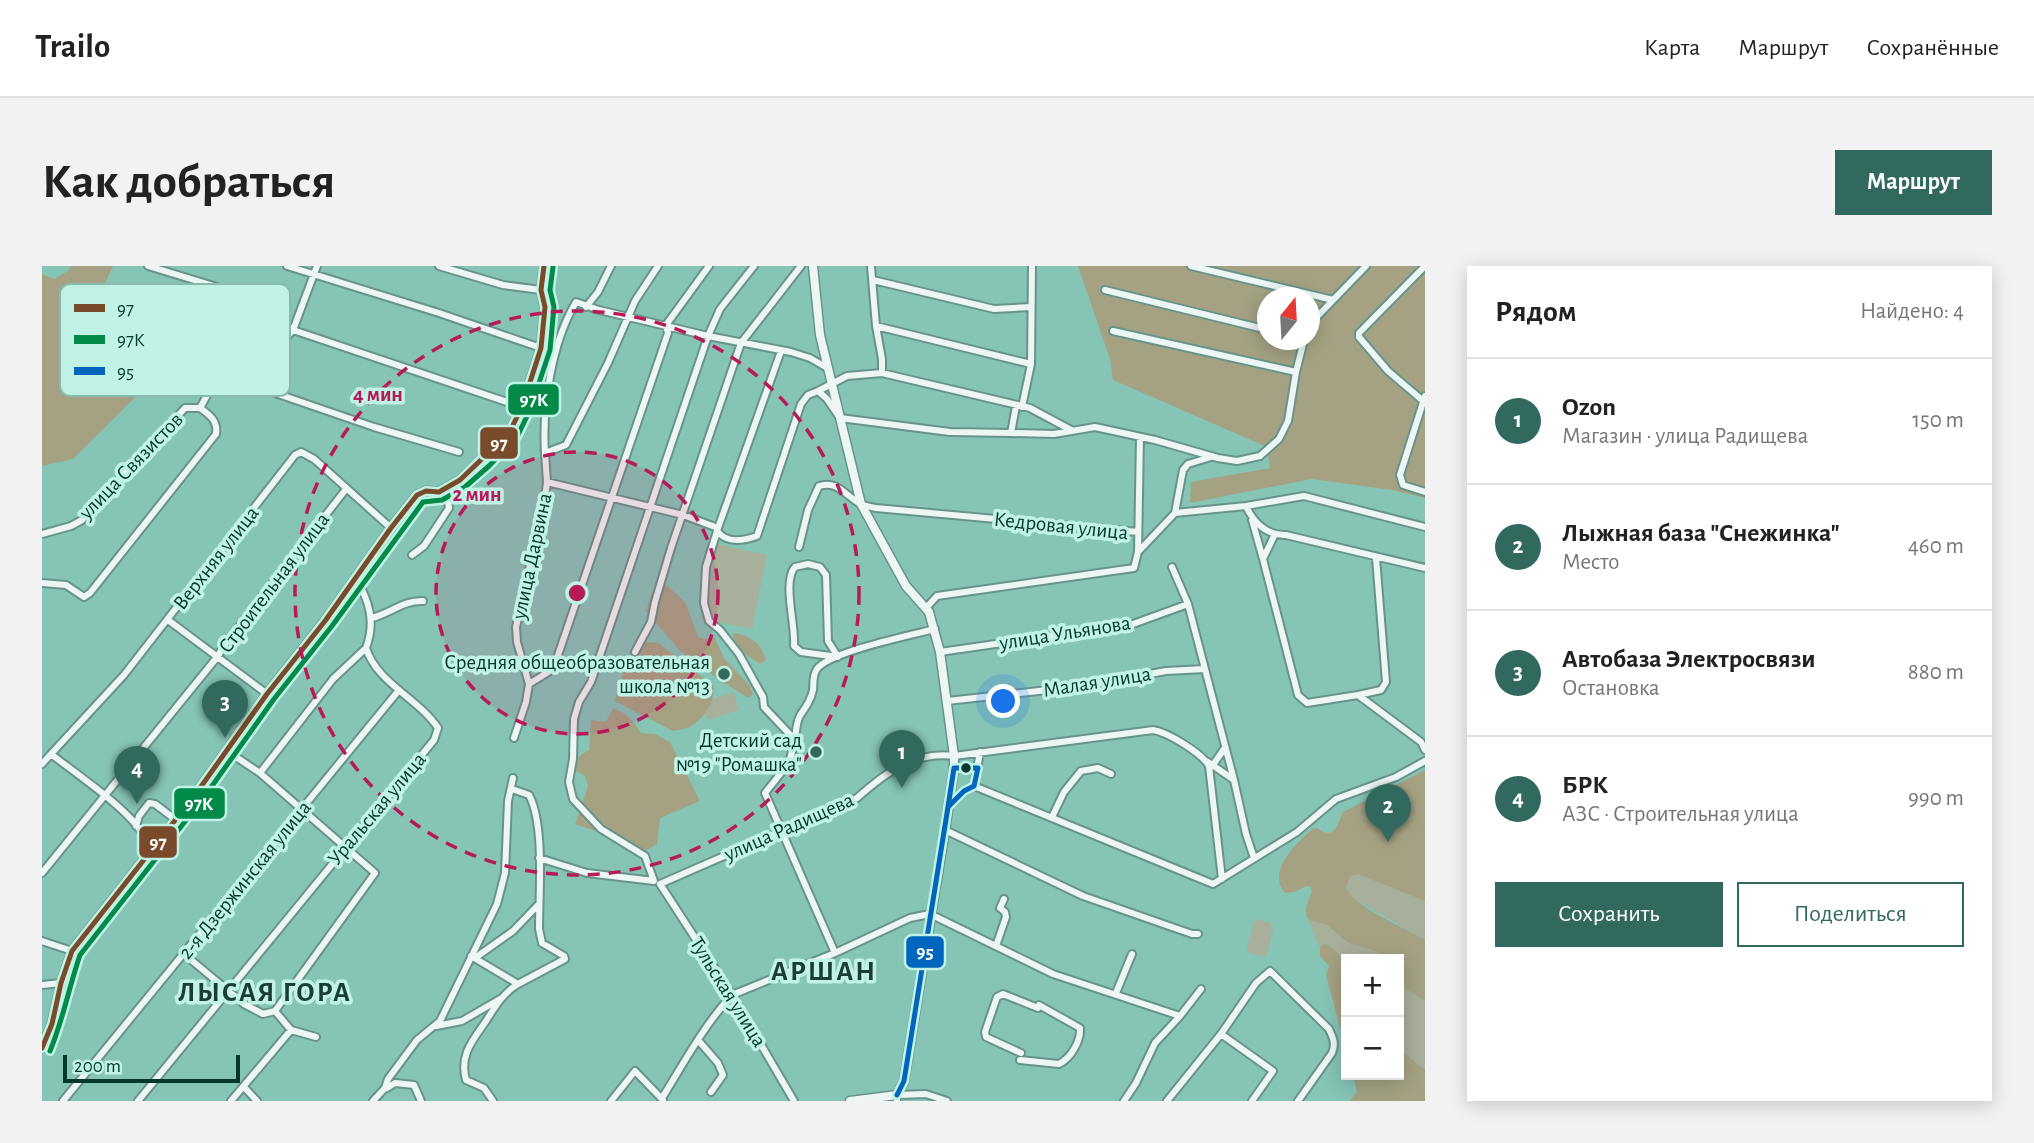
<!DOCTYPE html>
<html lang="ru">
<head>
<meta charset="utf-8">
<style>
	body { margin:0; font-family:"Alegreya Sans",sans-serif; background:#f2f2f2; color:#222 }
	.controls { position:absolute; right:21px; bottom:21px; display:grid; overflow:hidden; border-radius:0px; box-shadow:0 4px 18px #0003 }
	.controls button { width:63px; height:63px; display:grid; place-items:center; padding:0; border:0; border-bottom:2px solid #e0e0e0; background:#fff; color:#222; font:35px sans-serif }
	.compass { position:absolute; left:1215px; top:21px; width:63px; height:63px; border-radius:50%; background:#fff; box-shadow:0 4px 18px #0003; rotate:18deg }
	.scale { position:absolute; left:21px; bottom:18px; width:177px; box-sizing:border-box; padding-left:7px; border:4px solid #04382f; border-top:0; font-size:19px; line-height:24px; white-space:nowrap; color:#04382f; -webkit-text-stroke:5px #c0f2e5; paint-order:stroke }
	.you { position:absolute; left:962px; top:436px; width:24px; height:24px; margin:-18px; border:5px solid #fff; border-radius:50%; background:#1a73e8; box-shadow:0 0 0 10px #1a73e833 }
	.badge { display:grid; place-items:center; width:46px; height:46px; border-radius:50%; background:#32695e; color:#fff; font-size:23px; font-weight:700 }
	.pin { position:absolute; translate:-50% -58px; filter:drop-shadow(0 2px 4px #0008) }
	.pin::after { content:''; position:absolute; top:37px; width:24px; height:21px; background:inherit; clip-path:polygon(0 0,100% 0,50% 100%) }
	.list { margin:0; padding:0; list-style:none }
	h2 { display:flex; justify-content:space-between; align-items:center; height:91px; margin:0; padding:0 28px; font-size:30px }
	h2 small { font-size:23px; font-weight:400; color:#767676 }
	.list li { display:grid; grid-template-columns:46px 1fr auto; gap:21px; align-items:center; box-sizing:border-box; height:126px; padding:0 28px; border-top:2px solid #e0e0e0 }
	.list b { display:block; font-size:26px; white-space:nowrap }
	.list p { margin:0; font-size:23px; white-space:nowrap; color:#767676 }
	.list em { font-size:23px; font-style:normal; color:#767676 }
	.actions { display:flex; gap:14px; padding:21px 28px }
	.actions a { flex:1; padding:16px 0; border:2px solid #32695e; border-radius:0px; text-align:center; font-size:24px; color:#32695e }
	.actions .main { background:#32695e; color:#fff }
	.map { position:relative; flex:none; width:1383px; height:835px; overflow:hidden; border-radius:0px }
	header { display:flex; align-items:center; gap:42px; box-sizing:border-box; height:98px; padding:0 35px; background:#fff; border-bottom:2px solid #e0e0e0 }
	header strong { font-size:33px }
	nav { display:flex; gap:38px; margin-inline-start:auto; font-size:24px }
	.intro { display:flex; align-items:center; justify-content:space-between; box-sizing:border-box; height:168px; padding:0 42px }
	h1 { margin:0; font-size:49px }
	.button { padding:18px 32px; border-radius:0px; background:#32695e; color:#fff; font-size:24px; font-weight:700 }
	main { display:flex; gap:42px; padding:0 42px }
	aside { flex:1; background:#fff; border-radius:0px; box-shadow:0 4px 18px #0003 }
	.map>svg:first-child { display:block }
	.green { fill:#a8af9a }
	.forest { fill:#a5a284; fill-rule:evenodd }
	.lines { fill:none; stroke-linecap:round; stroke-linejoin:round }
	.minor-casing { stroke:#67948a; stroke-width:10 }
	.tertiary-casing { stroke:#67948a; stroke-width:11 }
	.minor { stroke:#edf6f4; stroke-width:6 }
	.tertiary { stroke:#edf6f4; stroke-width:8 }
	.bus-1-casing { stroke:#c0f2e5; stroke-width:10 }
	.bus-2-casing { stroke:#c0f2e5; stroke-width:10 }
	.bus-3-casing { stroke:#c0f2e5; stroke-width:10 }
	.bus-1 { stroke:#7a4b2a; stroke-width:5 }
	.bus-2 { stroke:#018a48; stroke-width:5 }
	.bus-3 { stroke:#0065bd; stroke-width:5 }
	.ring { fill:none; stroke:#b81a59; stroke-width:3.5; stroke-dasharray:12 9 }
	.poi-dot { fill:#32695e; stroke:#c0f2e5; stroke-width:2.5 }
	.bus-dot { fill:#04382f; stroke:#c0f2e5; stroke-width:2.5 }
	.labels { text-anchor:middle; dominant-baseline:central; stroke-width:7; stroke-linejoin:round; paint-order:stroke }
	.street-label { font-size:21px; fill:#04382f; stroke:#c0f2e5 }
	.poi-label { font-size:21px; fill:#04382f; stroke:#c0f2e5; text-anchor:end }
	.district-label { font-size:28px; font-weight:bold; letter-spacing:2px; fill:#1a3d36; stroke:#c0f2e5 }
	.key { fill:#c0f2e5; stroke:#88baae; stroke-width:2 }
	.key-label { font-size:19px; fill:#04382f }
	.centre { fill:#b81a59; stroke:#c0f2e5; stroke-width:3.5 }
	.ring-label { font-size:21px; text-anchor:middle; font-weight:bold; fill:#b81a59; stroke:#c0f2e5; stroke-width:7; stroke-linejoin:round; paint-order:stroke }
	.line-badge { stroke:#c0f2e5; stroke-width:2.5 }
	.badge-label { font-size:19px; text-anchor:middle; font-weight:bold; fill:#fff }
</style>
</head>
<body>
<header>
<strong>Trailo</strong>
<nav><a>Карта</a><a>Маршрут</a><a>Сохранённые</a></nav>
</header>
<div class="intro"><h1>Как добраться</h1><a class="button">Маршрут</a></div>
<main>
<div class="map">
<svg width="1383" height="835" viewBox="0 0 1383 835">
	<rect width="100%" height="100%" fill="#86c4b6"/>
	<path class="green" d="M673,278L725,289L710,363L658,353Z
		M691,426L697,444L666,454L660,437Z
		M1316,608L1383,635V674L1308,630C1304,622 1303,618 1308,609Z
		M1215,653L1228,657L1231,663L1225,688L1220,691L1207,687L1205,682L1212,656Z
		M1266,653L1283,658L1304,675L1314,680L1339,686L1344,693L1304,695L1287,679L1281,678L1278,682Z
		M1357,719L1383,735V804L1357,783Z"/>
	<path class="forest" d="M29,0H71L59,26L164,61L31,193L0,200V8L12,13L26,5Z
		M1036,0H1383V232L1350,224L1270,213L1148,237L1149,216L1228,202L1225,181L1071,114L1068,93ZM1226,32H1268V74H1226Z
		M623,318L643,336L656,371L664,373L672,370L682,392L708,420L711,429L706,432L675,412L637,384L604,345L610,326Z
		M691,367C709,370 719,376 724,394L718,398C707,390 690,381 691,367Z
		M604,376L616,377L671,419C675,434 661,454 648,461C644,463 636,464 631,465L573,435C579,415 584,385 604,376Z
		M571,442C583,446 593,456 599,467L613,468L628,476L658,535L618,552L615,578L600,587L574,572L533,558L546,520L543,510L534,505C531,493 537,490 547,484L549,454L564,456Z
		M1383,504V635L1316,608L1308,610L1304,622C1316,644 1361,660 1383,674V735L1357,719V693H1344C1334,680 1317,684 1304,675C1296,670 1290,661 1282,658C1278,656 1274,657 1270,655C1258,650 1267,634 1270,625L1269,621L1264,620L1253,626L1243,627C1224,605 1254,578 1270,563L1275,562C1293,575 1295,559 1301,546Z
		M1281,678L1287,679L1304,695V784L1284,709L1287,700L1278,690V682Z
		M1357,783L1383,804V835H1308L1315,825L1311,809H1357Z"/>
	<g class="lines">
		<defs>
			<path id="minor" d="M245,0L397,47L499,82
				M275,0L251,64L480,141
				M397,0L461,19L499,24
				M616,0L593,35L566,97L524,179L503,187L505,216L503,232L474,361L475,376L487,418L508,405L514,395L626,67L624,59L667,0
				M829,0L834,60L840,93V107
				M1149,0L1291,34
				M831,14L952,43L989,41
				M1063,24L1226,64
				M214,41L251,64C237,79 226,94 222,115L233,127L332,161L417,186
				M544,41L556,26L569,0
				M1268,58L1324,0
				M834,60L989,98
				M1071,65L1254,106L1262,74
				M776,125L805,110L840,107L988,142L1029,164
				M1383,130L1358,209L1361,219L1383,226
				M1380,134L1346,105L1317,71V67L1383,0
				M980,141L989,98L990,0
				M969,167L1012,168L1053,161L1113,174L1176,192L1195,195L1218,190L1237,173L1246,155L1254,106
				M503,187C500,140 510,76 534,36L557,44L666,70L749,86L768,92L787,103
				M505,216L641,249L676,262L664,301L662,337L667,355L678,364L697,388L721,431L722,441L753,474C754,467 754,454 759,448C764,441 769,434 771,424C772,417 770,410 775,403C787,386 869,369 893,363
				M1204,240C1211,256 1225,270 1244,269L1383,302
				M1133,247L1141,204L1146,198L1169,191
				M1210,254L1221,293
				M676,262L739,85
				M675,265C685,278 701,275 715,270L759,138L766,129L776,125L785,133L798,152L908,166L969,167L974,140
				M0,268L29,260L40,254L143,142H158L214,41L185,24L106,0
				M1232,270L1221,293L1256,429L1265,437L1316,429L1379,476L1383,484
				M757,281L766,244L777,220C795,214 803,229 817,237C822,240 829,241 834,242L1096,266
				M1096,286L1133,247L1204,240L1262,230L1383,261
				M370,289L382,280L407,242L404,223
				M766,298L778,301L784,309L786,375L796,391L759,386L752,380C754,360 740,315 753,301Z
				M1130,301L1146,338L1192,514
				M314,312C327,335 334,356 324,382
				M0,317L24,319L42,331L48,327L174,168C176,155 168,149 158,142
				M884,342L895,330L1092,302L1096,286L1098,171
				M330,352C349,347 362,334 381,335
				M126,354L225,428
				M593,386L609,356L613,336L629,282L699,77L759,0
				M898,386L1091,358L1146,338
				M1316,429L1339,424L1344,416L1334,292
				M905,435L1042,420L1124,405L1163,403
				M472,472L484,436L487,418
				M753,474L747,497L723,527L793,687
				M9,488L82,409L253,189L259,186L272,193L349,262
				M1166,496L1192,514L1204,568L1212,592
				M0,498L9,488C33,507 85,542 100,567C103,573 105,581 106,588
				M1171,499L1182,483
				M932,520L1171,618L1255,566L1294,533L1354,511L1383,495
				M907,540L922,525L932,520L938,486
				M1010,551L1022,526L1039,505L1056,502L1069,508
				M94,560L97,550L107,537L113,538L134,554
				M903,564L1041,630L1150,668H1156
				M497,592L545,607L612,615L603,590L559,563L531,533L527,516L531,493L532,453L537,436L549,416L666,70L678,43L712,0
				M0,607L176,390L181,381L304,223
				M0,675L30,685
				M954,680L964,651L963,646L958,642L962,633
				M142,688L202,738L221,748L233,745L333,607L218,507L185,485
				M429,690L476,718L523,693L522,690L500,677L497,663C497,628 503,558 487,529L470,523
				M433,692L471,665L497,638
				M0,719L19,717
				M1074,727L1090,688
				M233,745L249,764
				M1138,750L1159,723
				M394,760L420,755L458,733
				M1179,768L1231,805L1210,835
				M656,774L676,797L681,809L669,826
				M979,787L944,771L943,766L955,731L961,728L996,742
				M978,794L1017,798C1029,792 1039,775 1038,762L997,739
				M203,822L215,835
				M345,822L353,817L372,819L379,835
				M620,832C642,797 662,759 690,729L793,687L868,652L888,648L1011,708L1138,750L1113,777L1094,817L1082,835
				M21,835L357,424
				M96,835L392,474L396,462C376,432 335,417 324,382L291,413L218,507
				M189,835L249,764L274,771
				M331,835L343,822L346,813L375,774L398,755L455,638L463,607L466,535L471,512
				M451,835L442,822L424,814C417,789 431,774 444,755C453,741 461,727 476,718
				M569,835L593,805L621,834
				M752,835L690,729L618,618L815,532C843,507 872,485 912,490L1111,464C1125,466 1160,487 1167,500L1180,613
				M855,835V829L884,828L905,835
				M1125,835L1179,768L1214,717L1228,705L1287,763C1291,772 1294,777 1290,787L1256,835"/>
			<path id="tertiary" d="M771,0L778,69L819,238L864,320L887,346L898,386L912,490V502L903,564L862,815L855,829L808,835
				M0,782L10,758L19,717L30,685L153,529L225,428L283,355L349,262L375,229L384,225L397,226L418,214L441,194L467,167L480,141L499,82L503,41L499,24L502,0"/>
		</defs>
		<use href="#minor" class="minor-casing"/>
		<use href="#tertiary" class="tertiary-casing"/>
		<use href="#minor" class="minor"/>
		<use href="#tertiary" class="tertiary"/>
		<defs>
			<path id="bus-1" d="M0,782L10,758L19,717L30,685L153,529L225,428L283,355L349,262L375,229L384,225L397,226L418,214L467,167L480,141L499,82L503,41L499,24L502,0"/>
			<path id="bus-2" d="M8,785C21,754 27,721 38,689L160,534L232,433L290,360L381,236L400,234L423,221L447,200L475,171L488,144L508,84L512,41L508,24L511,1"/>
			<path id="bus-3" d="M912,502H936L932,520L922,525L906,541Z
				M855,829L862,815L906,541"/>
		</defs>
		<use href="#bus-1" class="bus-1-casing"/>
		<use href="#bus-2" class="bus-2-casing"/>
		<use href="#bus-3" class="bus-3-casing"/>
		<use href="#bus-1" class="bus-1"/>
		<use href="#bus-2" class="bus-2"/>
		<use href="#bus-3" class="bus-3"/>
	</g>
	<circle cx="535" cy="327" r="141" fill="#b81a59" fill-opacity=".12"/>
	<g class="ring">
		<circle cx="535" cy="327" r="141"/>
		<circle cx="535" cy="327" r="282"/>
	</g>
	<g class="poi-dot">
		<circle cx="682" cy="408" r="7"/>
		<circle cx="774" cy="486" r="7"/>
	</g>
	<circle class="bus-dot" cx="924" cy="502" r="6"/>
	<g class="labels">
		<g class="street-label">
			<text transform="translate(89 200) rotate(-46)">улица Связистов</text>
			<text transform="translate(1019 260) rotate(6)">Кедровая улица</text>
			<text transform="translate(490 290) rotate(-78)">улица Дарвина</text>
			<text transform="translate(174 292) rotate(-52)">Верхняя улица</text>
			<text transform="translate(232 317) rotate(-53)">Строительная улица</text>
			<text transform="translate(1023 367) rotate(-9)">улица Ульянова</text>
			<text transform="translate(1055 416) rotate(-9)">Малая улица</text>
			<text transform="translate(335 543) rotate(-50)">Уральская улица</text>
			<text transform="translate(747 561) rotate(-24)">улица Радищева</text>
			<text transform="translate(203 614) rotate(-51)">2-я Дзержинская улица</text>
			<text transform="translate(686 726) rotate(58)">Тульская улица</text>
		</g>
		<g class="poi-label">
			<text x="668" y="396">Средняя общеобразовательная<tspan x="668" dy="24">школа №13</tspan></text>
			<text x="760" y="474">Детский сад<tspan x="760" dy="24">№19 "Ромашка"</tspan></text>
		</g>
		<g class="district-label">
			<text x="782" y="706">АРШАН</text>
			<text x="223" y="727">ЛЫСАЯ ГОРА</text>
		</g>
	</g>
	<rect x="18" y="18" width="230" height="112" rx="10" class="key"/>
	<rect x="32" y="38" width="31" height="8" fill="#7a4b2a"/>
	<rect x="32" y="69" width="31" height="9" fill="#018a48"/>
	<rect x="32" y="101" width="31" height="8" fill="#0065bd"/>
	<g class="key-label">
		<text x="75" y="49">97</text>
		<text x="75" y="80">97К</text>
		<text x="75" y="112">95</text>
	</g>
	<circle cx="535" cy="327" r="10" class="centre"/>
	<g class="ring-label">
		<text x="336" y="135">4 мин</text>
		<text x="435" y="235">2 мин</text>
	</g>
	<g class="line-badge">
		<rect x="465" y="117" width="53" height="33" rx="7" fill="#018a48"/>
		<rect x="437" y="160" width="40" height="34" rx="7" fill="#7a4b2a"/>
		<rect x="131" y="521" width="53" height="33" rx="7" fill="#018a48"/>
		<rect x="96" y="559" width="40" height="34" rx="7" fill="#7a4b2a"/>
		<rect x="863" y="669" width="40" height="34" rx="7" fill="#0065bd"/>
	</g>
	<g class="badge-label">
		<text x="492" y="140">97К</text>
		<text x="457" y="184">97</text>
		<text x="157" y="544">97К</text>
		<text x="116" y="583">97</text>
		<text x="883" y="692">95</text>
	</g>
</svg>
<div class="controls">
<button>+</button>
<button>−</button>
</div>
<svg class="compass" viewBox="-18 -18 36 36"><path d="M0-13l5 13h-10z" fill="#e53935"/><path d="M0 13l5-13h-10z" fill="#767676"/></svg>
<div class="scale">200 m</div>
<div class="you"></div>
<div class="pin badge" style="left:860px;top:522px">1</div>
<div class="pin badge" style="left:1346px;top:576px">2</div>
<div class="pin badge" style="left:183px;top:472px">3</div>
<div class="pin badge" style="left:95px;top:538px">4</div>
</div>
<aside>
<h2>Рядом<small>Найдено: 4</small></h2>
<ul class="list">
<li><span class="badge">1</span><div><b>Ozon</b><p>Магазин · улица Радищева</p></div><em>150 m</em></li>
<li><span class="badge">2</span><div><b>Лыжная база &quot;Снежинка&quot;</b><p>Место</p></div><em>460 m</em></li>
<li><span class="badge">3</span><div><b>Автобаза Электросвязи</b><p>Остановка</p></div><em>880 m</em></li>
<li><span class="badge">4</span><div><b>БРК</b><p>АЗС · Строительная улица</p></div><em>990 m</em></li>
</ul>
<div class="actions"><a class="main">Сохранить</a><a>Поделиться</a></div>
</aside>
</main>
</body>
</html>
